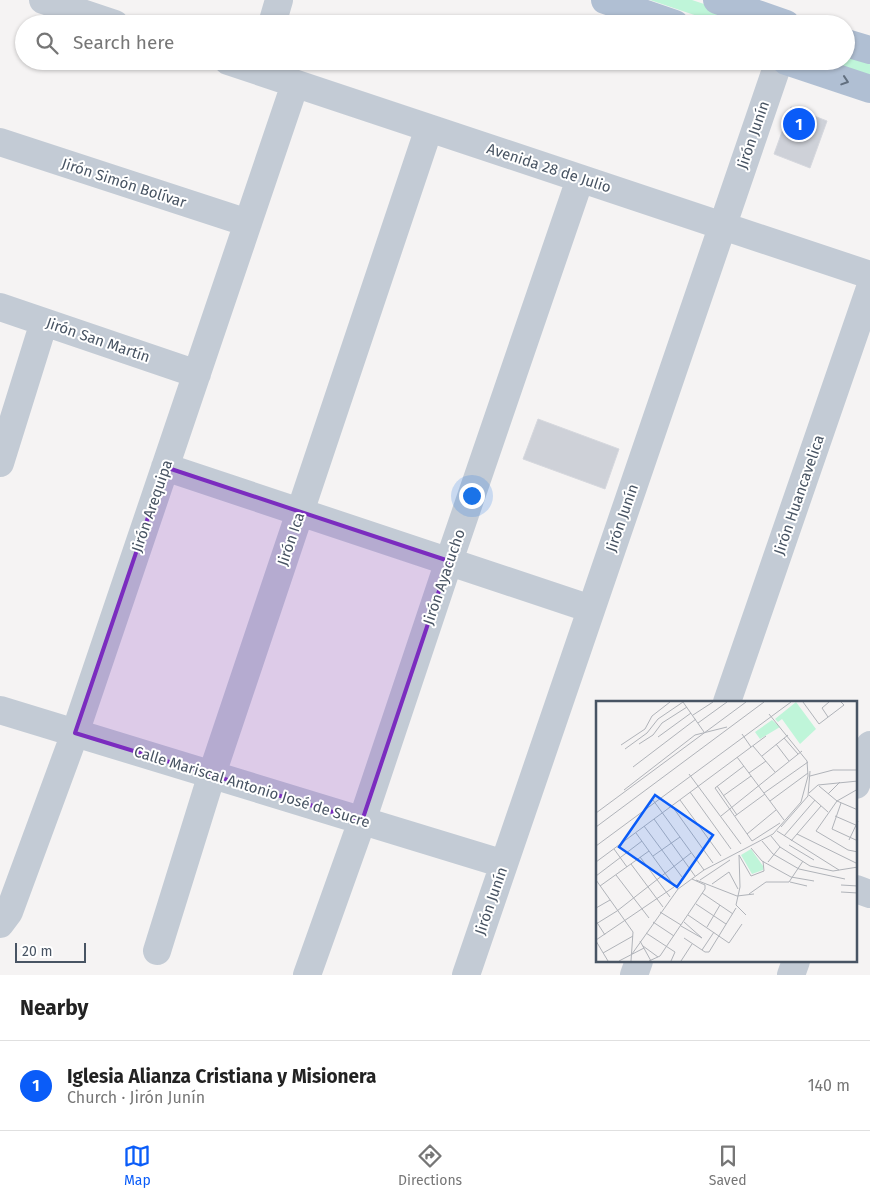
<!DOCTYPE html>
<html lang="en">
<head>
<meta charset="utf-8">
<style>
	body { margin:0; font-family:"Fira Sans",sans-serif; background:#f2f2f2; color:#222 }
	.scale { position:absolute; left:15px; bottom:12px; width:71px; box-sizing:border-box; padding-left:5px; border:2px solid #485463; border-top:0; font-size:14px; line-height:18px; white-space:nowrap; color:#485463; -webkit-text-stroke:4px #fff; paint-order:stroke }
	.you { position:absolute; left:471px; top:495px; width:18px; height:18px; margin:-12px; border:4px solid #fff; border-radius:50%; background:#1a73e8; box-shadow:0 0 0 8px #1a73e833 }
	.badge { display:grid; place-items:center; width:32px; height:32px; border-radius:50%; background:#0a5cf8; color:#fff; font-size:16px; font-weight:700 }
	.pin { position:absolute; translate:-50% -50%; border:2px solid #fff; box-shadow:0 1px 5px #0006 }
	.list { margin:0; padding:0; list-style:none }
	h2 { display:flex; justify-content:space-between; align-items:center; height:65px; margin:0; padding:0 20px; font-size:21px }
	h2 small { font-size:16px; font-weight:400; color:#767676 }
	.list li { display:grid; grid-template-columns:32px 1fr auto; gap:15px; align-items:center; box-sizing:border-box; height:90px; padding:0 20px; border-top:1px solid #e0e0e0 }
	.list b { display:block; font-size:19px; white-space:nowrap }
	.list p { margin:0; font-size:16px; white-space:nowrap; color:#767676 }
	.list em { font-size:16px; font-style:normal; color:#767676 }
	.icon { flex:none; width:28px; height:28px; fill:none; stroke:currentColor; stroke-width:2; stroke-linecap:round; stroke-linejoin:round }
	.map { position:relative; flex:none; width:870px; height:975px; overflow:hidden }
	.search { position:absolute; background:#fff; box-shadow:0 1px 4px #0004; left:15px; right:15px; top:15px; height:55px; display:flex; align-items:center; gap:12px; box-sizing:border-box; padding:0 18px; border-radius:28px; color:#767676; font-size:19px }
	.sheet { height:155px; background:#fff }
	nav { display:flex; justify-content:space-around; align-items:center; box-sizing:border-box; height:70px; border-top:1px solid #e0e0e0; background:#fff; font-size:14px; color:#767676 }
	nav a { display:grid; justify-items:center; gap:2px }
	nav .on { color:#0a5cf8 }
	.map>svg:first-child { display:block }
	.green { fill:#bff5d9 }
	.building { fill:#ced1d8; stroke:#d6d8de }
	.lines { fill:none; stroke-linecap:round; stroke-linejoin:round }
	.minor { stroke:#c3cbd5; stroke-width:28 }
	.major { stroke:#b0bfd3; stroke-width:28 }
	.oneway { stroke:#626f7f }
	.marked { fill:#7b2cbf; fill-opacity:0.2; stroke:#7b2cbf; stroke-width:4; stroke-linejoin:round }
	.labels { text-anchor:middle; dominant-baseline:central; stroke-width:4; stroke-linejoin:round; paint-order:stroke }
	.street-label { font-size:15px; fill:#485463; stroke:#fff }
	.inset-road { fill:none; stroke:#b0b3b9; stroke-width:1 }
	.view { fill:#0a5cf8; fill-opacity:0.15; stroke:#0a5cf8; stroke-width:2.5 }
	.inset-edge { fill:none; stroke:#485463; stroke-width:2.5 }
</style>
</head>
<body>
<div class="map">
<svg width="870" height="975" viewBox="0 0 870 975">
	<rect width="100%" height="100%" fill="#f5f3f3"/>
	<path class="green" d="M650,0H692L764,24H721Z
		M846,54L870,62V76L825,61H846Z"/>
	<path class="building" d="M791,107L827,121L810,168L774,154Z
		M538,419L619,449L605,489L523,459Z"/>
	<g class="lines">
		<path class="minor" d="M43,0L115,24
			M272,24L279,0
			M228,61L870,275
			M0,142L248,223
			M0,307L197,374
			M0,463L44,322
			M165,467L591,609
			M727,702L870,288
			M0,710L504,864
			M856,785L870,745
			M856,889L870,894
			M0,924L9,912L75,733L295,84
			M157,951L212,774L429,128
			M307,975L362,821L449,561L580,179
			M466,975L779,61
			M634,975L639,961
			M791,975L796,961"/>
		<path class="major" d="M605,0L675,24
			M717,0L786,24
			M846,43L870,50
			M786,61L870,89"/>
	</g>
	<defs><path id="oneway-chevron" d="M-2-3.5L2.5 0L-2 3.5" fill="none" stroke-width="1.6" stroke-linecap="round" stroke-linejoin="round" transform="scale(1.25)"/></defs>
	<use class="oneway" href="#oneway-chevron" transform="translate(845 81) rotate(18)"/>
	<path class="marked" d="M165,467L449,561L362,821L75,733Z"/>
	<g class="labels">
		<g class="street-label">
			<text transform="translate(753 135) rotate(-71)">Jirón Junín</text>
			<text transform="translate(549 168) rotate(18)">Avenida 28 de Julio</text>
			<text transform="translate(124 183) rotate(18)">Jirón Simón Bolívar</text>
			<text transform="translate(98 340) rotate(19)">Jirón San Martín</text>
			<text transform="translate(799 495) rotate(-71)">Jirón Huancavelica</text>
			<text transform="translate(152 506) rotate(-71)">Jirón Arequipa</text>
			<text transform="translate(622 518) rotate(-71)">Jirón Junín</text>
			<text transform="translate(291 539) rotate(-71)">Jirón Ica</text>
			<text transform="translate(444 577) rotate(-71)">Jirón Ayacucho</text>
			<text transform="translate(252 787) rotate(17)">Calle Mariscal Antonio José de Sucre</text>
			<text transform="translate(491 901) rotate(-71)">Jirón Junín</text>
		</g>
	</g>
	<g transform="translate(596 701)">
		<rect width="261" height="261" fill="#f5f3f3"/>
		<path d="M200,1L220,28L204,43L186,18L182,21L179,18ZM176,19L184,26L164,38L159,31ZM155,148L167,165V169L156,173L145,154Z" fill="#bff5d9"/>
		<path class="inset-road" d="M87,1L108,31M207,1L223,23L248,4L245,1M97,14L117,1M232,16L226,7L233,1M102,22L131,1M146,33L155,46M62,36L95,12M188,37L202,53M43,43L57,34L66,22L91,6M180,43L193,60M25,44L49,28L56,15L74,1M157,45L179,71M29,48L51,32L62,18L87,1M166,55L192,34M141,56L188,119M148,65L119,87L156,140L184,122M37,66L100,18M153,72L170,60M93,73L145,143M214,75L237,69H262M121,85L141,114M223,85L241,100L262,109M262,88L241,100L220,130L252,149L262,151M28,89L99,34L131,26M94,91L135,148M168,92L212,61M213,92L222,84L262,80M232,93L244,81M213,94L232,111M127,95L155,75M57,99L108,169M84,99L125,155M174,100L212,72M245,102L236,128L262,140M76,105L117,162M0,112L150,1M125,115L206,50M139,115L169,93M239,115L262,125M58,118L99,175M48,125L86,176M0,126L168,1M185,126L212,95L214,70M181,130L243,169M40,132L79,186M151,133L180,109M201,133L262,163M175,135L184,146L214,165L237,170L262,166M188,135L219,99M253,139L262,120M166,140L177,153L203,168L249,178M195,140L225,105M193,144L218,159M0,145L195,1M155,147L166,160L195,176L218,180M18,148L31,166M143,154L144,186L140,204L150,214M143,154L155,175L168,170L167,160M57,155L84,136M44,156L74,196M0,161L170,35M172,161L184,146M35,163L67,206M20,174L53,217M0,175L46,140M0,179L37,231L35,260M100,179L141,195M104,179L134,159M194,181L211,185M116,183L133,171L142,188M245,184L262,185M4,185L53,150M245,191L262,192M106,192L137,213M153,193L170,181H193L207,160M141,195L158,193M100,203L130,223M0,207L14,199M64,211L85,224M92,214L133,242L146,223M0,220L9,234M57,221L78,235M0,223L21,210L95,152M85,225L106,237L88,221M111,226L124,204M50,232L79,251L75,260M88,237L109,251H113L140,207M0,239L78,186M0,240L12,260M44,240L55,260M47,245L62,256M106,249L118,231M7,252L37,235M36,253L82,188L108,169L177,133L205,101L212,75L211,60L173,13M23,260L48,247M53,260L64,255L109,188V184L96,178M85,260L96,243"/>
		<path class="view" d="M59,94L117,134L81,186L23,146Z"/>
		<rect width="261" height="261" class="inset-edge"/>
	</g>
</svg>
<div class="scale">20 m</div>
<div class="you"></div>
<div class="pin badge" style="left:799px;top:124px">1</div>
<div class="search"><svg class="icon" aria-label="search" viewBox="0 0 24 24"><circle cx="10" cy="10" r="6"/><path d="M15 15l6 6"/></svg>Search here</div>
</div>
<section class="sheet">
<h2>Nearby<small></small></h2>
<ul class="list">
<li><span class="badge">1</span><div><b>Iglesia Alianza Cristiana y Misionera</b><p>Church · Jirón Junín</p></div><em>140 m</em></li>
</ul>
</section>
<nav>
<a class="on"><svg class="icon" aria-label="map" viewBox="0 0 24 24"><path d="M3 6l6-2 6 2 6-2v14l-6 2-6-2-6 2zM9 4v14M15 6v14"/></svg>Map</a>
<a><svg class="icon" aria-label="directions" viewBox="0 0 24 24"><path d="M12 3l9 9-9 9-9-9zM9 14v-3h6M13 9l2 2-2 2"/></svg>Directions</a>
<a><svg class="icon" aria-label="saved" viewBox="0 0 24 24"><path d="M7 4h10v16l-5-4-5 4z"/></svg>Saved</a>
</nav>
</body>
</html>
